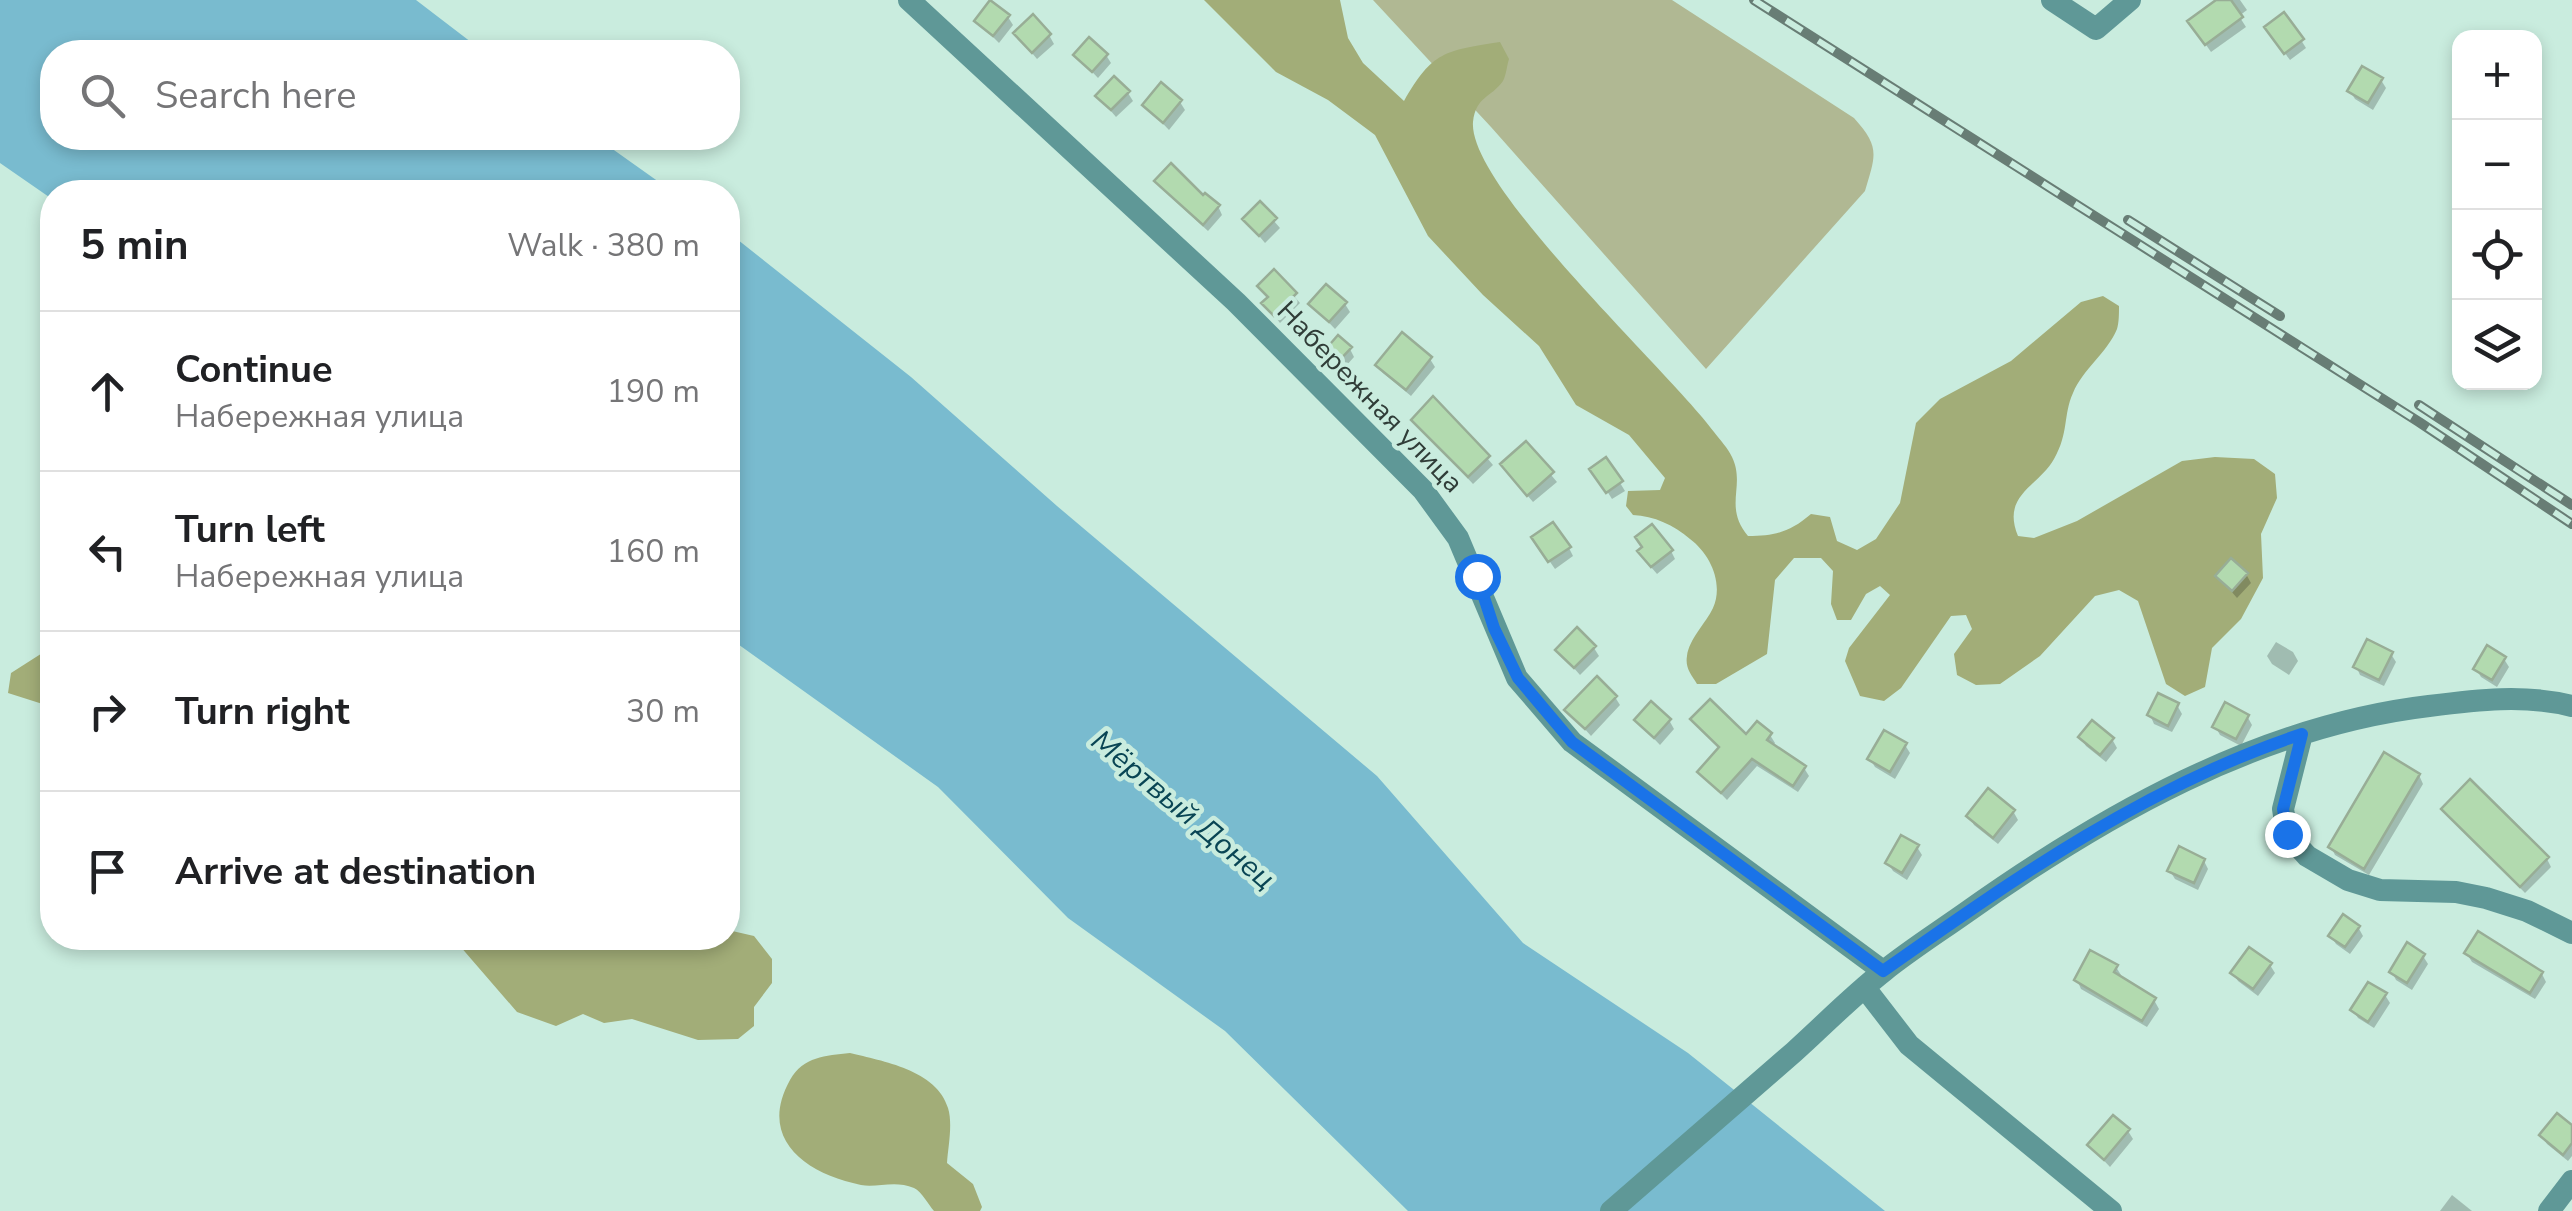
<!DOCTYPE html>
<html lang="en">
<head>
<meta charset="utf-8">
<style>
	body { margin:0; font-family:"Nunito Sans",sans-serif; background:#f2f2f2; color:#202124 }
	.controls { position:absolute; right:30px; top:30px; display:grid; overflow:hidden; border-radius:20px; box-shadow:0 5px 15px #0003 }
	.controls button { width:90px; height:90px; display:grid; place-items:center; padding:0; border:0; border-bottom:2px solid #e0e0e0; background:#fff; color:#202124; font:50px sans-serif }
	.stop { position:absolute; width:30px; height:30px; margin:-22px; border:8px solid #1a73e8; border-radius:50%; background:#fff }
	.stop.end { background:#1a73e8; border-color:#fff; box-shadow:0 2px 10px #0008 }
	.list { margin:0; padding:0; list-style:none }
	h2 { display:flex; justify-content:space-between; align-items:center; height:130px; margin:0; padding:0 40px; font-size:42px }
	h2 small { font-size:32px; font-weight:400; color:#757577 }
	.list li { display:grid; grid-template-columns:65px 1fr auto; gap:30px; align-items:center; box-sizing:border-box; height:160px; padding:0 40px; border-top:2px solid #e0e0e0 }
	.list b { display:block; font-size:38px; white-space:nowrap }
	.list p { margin:0; font-size:32px; white-space:nowrap; color:#757577 }
	.list em { font-size:32px; font-style:normal; color:#757577 }
	.icon { flex:none; width:55px; height:55px; fill:none; stroke:currentColor; stroke-width:2; stroke-linecap:round; stroke-linejoin:round }
	.map { position:relative; flex:none; width:2572px; height:1211px; overflow:hidden }
	.search { position:absolute; background:#fff; box-shadow:0 5px 15px #0003; left:40px; top:40px; width:700px; height:110px; display:flex; align-items:center; gap:25px; box-sizing:border-box; padding:0 35px; border-radius:40px; color:#757577; font-size:38px }
	.panel { position:absolute; background:#fff; box-shadow:0 5px 15px #0003; left:40px; top:180px; width:700px; height:770px; border-radius:40px }
	.map>svg:first-child { display:block }
	.green { fill:#b0b893 }
	.forest { fill:#a2ad78 }
	.water { fill:#79bbcf }
	.shadow { fill:#0003 }
	.building { fill:#b2daaf; stroke:#98ad96; stroke-width:2.5 }
	.lines { fill:none; stroke-linecap:round; stroke-linejoin:round }
	.minor { stroke:#5f9897; stroke-width:22 }
	.rail-casing { stroke:#687d75; stroke-width:10 }
	.rail { stroke:#c9ecde; stroke-width:6; stroke-dasharray:19; stroke-linecap:butt }
	.route { stroke:#1a73e8; stroke-width:12 }
	.labels { text-anchor:middle; dominant-baseline:central; stroke-width:9; stroke-linejoin:round; paint-order:stroke }
	.street-label { font-size:28px; fill:#303d38; stroke:#c9ecde }
	.water-label { font-size:30px; font-style:italic; fill:#094554; stroke:#c9ecde }
</style>
</head>
<body>
<div class="map">
<svg width="2572" height="1211" viewBox="0 0 2572 1211">
	<rect width="100%" height="100%" fill="#c9ecde"/>
	<path class="green" d="M1373,0H1672L1854,118C1880,147 1876,154 1865,191L1706,369L1491,127Z"/>
	<path class="forest" d="M1204,0H1340L1348,38L1363,63L1404,101C1433,51 1444,51 1500,42L1509,59C1507,65 1506,76 1503,81C1491,98 1476,96 1473,122C1468,187 1671,373 1714,432C1720,440 1728,448 1732,457C1746,486 1723,506 1748,536C1775,536 1790,532 1811,514L1830,517L1837,541L1857,550L1876,539L1900,503L1916,423L1940,399L2011,361L2081,302L2103,296L2119,306C2119,313 2119,323 2117,329C2107,353 2083,369 2073,393C2063,415 2069,433 2054,459C2038,487 2001,495 2018,536L2034,538L2077,521L2182,461L2215,457L2254,459L2275,474L2277,498L2261,534L2263,578L2241,619L2212,648L2205,687L2185,696L2166,684L2138,601L2119,590L2095,596L2040,656L2000,684L1976,685L1957,675L1954,654L1972,629L1966,615L1951,616L1901,688L1884,701L1860,696L1845,661L1849,648L1890,595L1880,586L1866,594L1851,620H1837L1831,604L1833,571L1821,558H1794L1775,580L1767,654L1716,684H1697C1691,674 1685,668 1687,656C1689,639 1706,623 1713,608C1724,583 1710,554 1690,539C1674,525 1654,516 1633,515L1626,506L1628,491L1660,490L1665,478L1629,435L1576,405L1539,346L1483,295L1428,236L1375,135L1328,100L1276,72Z
		M47,650H52V707L8,693L11,673Z
		M728,930L754,936L772,959V983L754,1007V1026L738,1039L698,1040L632,1019L604,1023L583,1014L556,1026L517,1012L453,938H728Z
		M850,1053C882,1061 937,1070 948,1108C953,1124 948,1147 947,1163L973,1184L982,1207L980,1211H934C928,1204 922,1192 914,1188C895,1180 877,1188 861,1185C806,1174 757,1139 790,1080C804,1056 825,1056 850,1053Z"/>
	<path class="water" d="M0,0H416L484,52H52V138H597L673,192H52V199L0,163Z
		M728,232L911,377L1057,506L1377,776L1523,943L1688,1053L1885,1211H1408L1225,1031L1068,918L938,787L728,637Z"/>
	<path class="shadow" d="M2220,0H2240L2247,10L2239,16L2246,27L2211,52L2195,29Z
		M1008,17L1013,25L999,43L977,21Z
		M1016,34L1049,35L1054,44L1037,59Z
		M2272,36L2301,40L2306,48L2290,60Z
		M1076,55H1106L1111,63L1098,78Z
		M2381,80L2386,88L2373,110L2355,99L2350,91Z
		M1128,93L1133,101L1116,117L1098,96Z
		M1180,102L1185,110L1169,130L1145,105Z
		M1157,181L1203,198L1218,206L1222,215L1208,231L1162,189Z
		M1260,205L1280,228L1265,243L1245,219Z
		M1274,273L1300,303L1280,323L1265,304L1269,299L1260,286Z
		M1311,304H1345L1350,312L1335,329Z
		M1350,349L1354,357L1337,376L1321,358Z
		M1430,359L1435,367L1411,396L1383,373L1378,365Z
		M1433,399L1451,415L1493,465L1473,484L1414,421Z
		M1526,445L1557,482L1533,502L1508,473Z
		M1606,460L1625,491L1612,499L1593,469Z
		M1539,546L1569,548L1573,556L1555,569Z
		M1671,551L1675,559L1657,574L1645,560Z
		M2246,574L2251,583L2237,598L2218,576Z
		M2276,642L2293,652L2298,661L2289,675L2272,664L2267,656Z
		M1594,648L1599,656L1580,675L1558,650Z
		M2391,654L2396,662L2384,686L2360,675L2356,666Z
		M2504,659L2509,667L2497,687L2481,677L2476,669Z
		M1615,697L1620,705L1591,736L1568,710Z
		M2177,705L2182,714L2172,732L2154,724L2150,715Z
		M2247,716L2252,725L2241,746L2220,735L2215,726Z
		M1693,719L1746,738L1770,735L1775,743L1772,747L1804,768L1809,776L1798,792L1757,766L1727,800L1700,772L1720,750Z
		M1669,720L1674,729L1660,745L1637,721Z
		M2081,738L2112,739L2117,748L2106,762L2086,746Z
		M1905,745L1910,753L1895,779L1875,767L1870,759Z
		M2419,775L2423,784L2369,875L2335,855L2331,847Z
		M2444,809L2547,859L2551,867L2525,893Z
		M2013,811L2018,820L1998,844L1974,825L1969,816Z
		M1917,847L1922,855L1907,880L1893,871L1888,863Z
		M2204,861L2208,869L2198,890L2175,879L2170,871Z
		M2358,927L2363,936L2350,954L2336,944L2331,936Z
		M2467,954L2542,974L2546,982L2535,999L2472,962Z
		M2423,956L2428,964L2412,990L2396,980L2392,972Z
		M2270,965L2275,973L2258,996L2238,981L2233,973Z
		M2116,967L2121,975L2119,978L2154,1000L2159,1009L2147,1027L2081,989L2077,980Z
		M2385,995L2390,1003L2374,1028L2358,1018L2353,1010Z
		M2572,1128V1156L2568,1161L2547,1144L2542,1136Z
		M2128,1131L2133,1139L2110,1167L2090,1146Z
		M2452,1195L2472,1211H2440Z"/>
	<path class="building" d="M990,0L1010,15L993,36L974,21Z
		M2216,0H2231L2243,17L2205,45L2187,21Z
		M2284,12L2304,39L2284,54L2264,27Z
		M1033,14L1051,34L1032,53L1013,33Z
		M1089,37L1108,54L1092,72L1073,55Z
		M2362,66L2383,78L2368,103L2347,91Z
		M1114,76L1130,91L1111,110L1095,96Z
		M1161,82L1182,100L1163,123L1142,105Z
		M1171,163L1203,195L1205,193L1220,205L1203,225L1154,181Z
		M1260,201L1277,218L1259,236L1242,219Z
		M1274,269L1297,293L1274,316L1261,303L1268,297L1257,286Z
		M1326,284L1347,302L1329,322L1308,304Z
		M1402,332L1432,357L1406,390L1375,365Z
		M1338,335L1352,347L1331,369L1318,358Z
		M1433,396L1490,456L1468,477L1411,420Z
		M1526,441L1554,472L1527,496L1500,464Z
		M1606,457L1623,481L1606,493L1589,469Z
		M1553,522L1571,547L1548,562L1531,537Z
		M1652,524L1673,550L1651,567L1637,551L1642,547L1635,537Z
		M2231,558L2248,573L2232,591L2215,576Z
		M1577,627L1596,646L1574,668L1555,650Z
		M2367,639L2393,652L2379,680L2353,667Z
		M2487,645L2506,657L2492,680L2473,669Z
		M1597,676L1617,696L1585,729L1564,710Z
		M2158,693L2179,703L2168,726L2147,715Z
		M1710,699L1746,734L1757,721L1772,733L1767,740L1806,766L1793,786L1752,759L1721,793L1697,772L1719,747L1690,719Z
		M1651,701L1671,719L1654,738L1634,720Z
		M2225,702L2249,715L2236,739L2212,727Z
		M2092,720L2114,738L2100,755L2078,737Z
		M1884,730L1907,743L1890,772L1867,759Z
		M2384,752L2420,774L2364,869L2328,847Z
		M2470,779L2549,857L2520,887L2441,809Z
		M1988,788L2015,810L1993,838L1966,816Z
		M1901,835L1919,845L1902,873L1885,863Z
		M2179,846L2205,859L2194,883L2167,871Z
		M2343,914L2360,926L2345,947L2328,936Z
		M2478,931L2543,972L2530,993L2464,953Z
		M2407,942L2425,954L2407,983L2389,972Z
		M2249,947L2272,963L2253,989L2230,973Z
		M2090,950L2118,965L2114,972L2156,998L2142,1021L2074,980Z
		M2368,982L2387,993L2368,1022L2350,1010Z
		M2557,1113L2572,1125V1143L2563,1155L2539,1135Z
		M2113,1115L2130,1129L2104,1160L2087,1145Z"/>
	<g class="lines">
		<path class="minor" d="M909,0L1236,302L1423,490L1458,538L1517,678L1572,742L1883,971
			M2052,0L2096,29L2130,0
			M2302,734L2283,809L2287,834L2307,856L2348,880L2380,890L2456,892L2486,898L2527,911L2572,933
			M1865,988L1909,1045L2111,1211
			M1611,1211C1672,1158 1733,1105 1794,1052C1824,1025 1852,996 1884,971C1909,951 1937,933 1964,914C2102,816 2259,726 2429,706C2476,700 2525,694 2572,706
			M2549,1211L2572,1181"/>
		<defs>
			<path id="rail" d="M1754,0L2419,422L2572,524
				M2128,220L2280,316
				M2419,405L2572,505"/>
		</defs>
		<use href="#rail" class="rail-casing"/>
		<use href="#rail" class="rail"/>
	</g>
	<g class="lines">
		<path class="route" d="M1477,576L1494,628L1518,678L1572,742L1883,971C2015,878 2148,785 2302,734L2283,809L2287,834"/>
	</g>
	<g class="labels">
		<g class="street-label">
			<text transform="translate(1370 397) rotate(46)">Набережная улица</text>
		</g>
		<g class="water-label">
			<text transform="translate(1183 810) rotate(40)">Мёртвый Донец</text>
		</g>
	</g>
</svg>
<div class="controls">
<button>+</button>
<button>−</button>
<button><svg class="icon" aria-label="locate" viewBox="0 0 24 24"><circle cx="12" cy="12" r="6"/><path d="M12 2v4M12 18v4M2 12h4M18 12h4"/></svg></button>
<button><svg class="icon" aria-label="layers" viewBox="0 0 24 24"><path d="M12 4l9 5-9 5-9-5zM3 14l9 5 9-5"/></svg></button>
</div>
<div class="stop" style="left:1477px;top:576px"></div>
<div class="stop end" style="left:2287px;top:834px"></div>
<div class="search"><svg class="icon" aria-label="search" viewBox="0 0 24 24"><circle cx="10" cy="10" r="6"/><path d="M15 15l6 6"/></svg>Search here</div>
<section class="panel">
<h2>5 min<small>Walk · 380 m</small></h2>
<ul class="list">
<li><svg class="icon" aria-label="ahead" viewBox="0 0 24 24"><path d="M12 20V5M6 11l6-6 6 6"/></svg><div><b>Continue</b><p>Набережная улица</p></div><em>190 m</em></li>
<li><svg class="icon" aria-label="left" viewBox="0 0 24 24"><path d="M17 20v-9H6M10 6l-5 5 5 5"/></svg><div><b>Turn left</b><p>Набережная улица</p></div><em>160 m</em></li>
<li><svg class="icon" aria-label="right" viewBox="0 0 24 24"><path d="M7 20v-9h11M14 6l5 5-5 5"/></svg><div><b>Turn right</b></div><em>30 m</em></li>
<li><svg class="icon" aria-label="arrive" viewBox="0 0 24 24"><path d="M6 21V4h12l-3 4 3 4H6"/></svg><div><b>Arrive at destination</b></div></li>
</ul>
</section>
</div>
</body>
</html>
